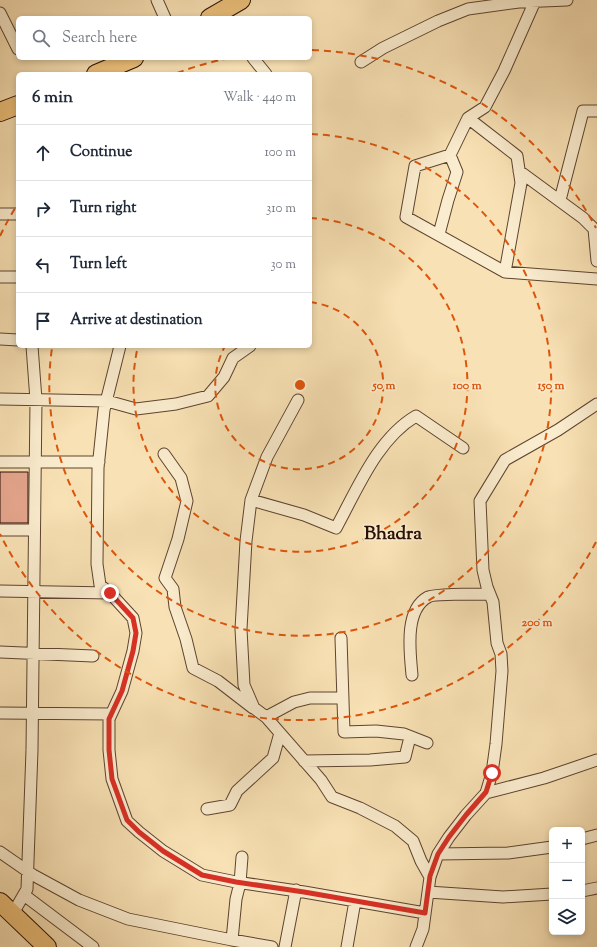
<!DOCTYPE html>
<html lang="en">
<head>
<meta charset="utf-8">
<style>
	body { margin:0; font-family:"Sorts Mill Goudy",serif; background:#f2f2f3; color:#1f2937 }
	.controls { position:absolute; right:12px; bottom:12px; display:grid; overflow:hidden; border-radius:6px; box-shadow:0 2px 6px #0003 }
	.controls button { width:36px; height:36px; display:grid; place-items:center; padding:0; border:0; border-bottom:1px solid #e0e1e3; background:#fff; color:#1f2937; font:20px sans-serif }
	.stop { position:absolute; width:12px; height:12px; margin:-9px; border:3px solid #d93025; border-radius:50%; background:#fff }
	.stop.end { background:#d93025; border-color:#fff; box-shadow:0 1px 4px #0008 }
	.list { margin:0; padding:0; list-style:none }
	h2 { display:flex; justify-content:space-between; align-items:center; height:52px; margin:0; padding:0 16px; font-size:17px }
	h2 small { font-size:13px; font-weight:400; color:#747a83 }
	.list li { display:grid; grid-template-columns:26px 1fr auto; gap:12px; align-items:center; box-sizing:border-box; height:56px; padding:0 16px; border-top:1px solid #e0e1e3 }
	.list b { display:block; font-size:15px; white-space:nowrap }
	.list em { font-size:13px; font-style:normal; color:#747a83 }
	.icon { flex:none; width:22px; height:22px; fill:none; stroke:currentColor; stroke-width:2; stroke-linecap:round; stroke-linejoin:round }
	.map { position:relative; flex:none; width:597px; height:947px; overflow:hidden }
	.search { position:absolute; background:#fff; box-shadow:0 2px 6px #0003; left:16px; top:16px; width:296px; height:44px; display:flex; align-items:center; gap:10px; box-sizing:border-box; padding:0 14px; border-radius:6px; color:#747a83; font-size:15px }
	.panel { position:absolute; background:#fff; box-shadow:0 2px 6px #0003; left:16px; top:72px; width:296px; height:276px; border-radius:6px }
	.map>svg:first-child { display:block }
	.building { fill:#e5a68d; stroke:#290f04 }
	.lines { fill:none; stroke-linecap:round; stroke-linejoin:round }
	.street-casing { stroke:#5d4430; stroke-width:13 }
	.primary-casing { stroke:#290f04; stroke-width:20 }
	.street { stroke:#faecce; stroke-width:11 }
	.primary { stroke:#ecc07a; stroke-width:18 }
	.route { stroke:#d93025; stroke-width:5 }
	.ring { fill:none; stroke:#de550c; stroke-width:2; stroke-dasharray:7 5 }
	.labels { text-anchor:middle; dominant-baseline:central; stroke-width:3; stroke-linejoin:round; paint-order:stroke }
	.district-label { font-size:19px; font-weight:bold; fill:#290f04; stroke:#faecce }
	.centre { fill:#de550c; stroke:#faecce; stroke-width:2 }
	.ring-label { font-size:12px; text-anchor:middle; font-weight:bold; fill:#de550c; stroke:#faecce; stroke-width:3; stroke-linejoin:round; paint-order:stroke }
</style>
</head>
<body>
<div class="map">
<svg width="597" height="947" viewBox="0 0 597 947">
	<rect width="100%" height="100%" fill="#f8e1b4"/>
	<filter id="stains"><feTurbulence type="fractalNoise" baseFrequency=".005" numOctaves="4"/><feColorMatrix values="0 0 0 0 .2 0 0 0 0 .09 0 0 0 0 .02 0 0 0 .5 -.17"/></filter>
	<radialGradient id="worn" r=".72"><stop offset=".6" stop-color="#630" stop-opacity="0"/><stop offset="1" stop-color="#630" stop-opacity=".3"/></radialGradient>
	<path class="building" d="M0,472H28V523H0Z"/>
	<g class="lines">
		<defs>
			<path id="street" d="M157,0L165,18
				M0,13L18,49
				M253,58L266,74
				M361,62L383,48L438,21L468,9L519,2L567,0
				M468,118L517,156L521,183L505,272
				M450,155L415,166L406,217L505,272L597,279
				M519,171L583,218L594,229L597,261
				M560,200L583,111H597
				M0,214H18
				M439,234L448,200L457,172L450,155L468,118L485,107L504,71L535,1
				M0,277H18
				M0,339L18,340
				M120,346L104,410L98,468L97,564L100,585L110,593L133,618L136,633L133,651L122,691L109,719V750L112,779L127,821L139,832L163,851L202,875L236,882L304,892L425,913
				M0,399L107,401L136,409L176,404L208,396L224,377L233,358L250,346
				M298,400L267,457L251,500L246,541L241,629L244,685L254,708L266,717L321,780L332,797L360,808L395,826L413,841L421,861L430,877
				M164,454L181,478L187,501L178,539L165,578L173,589L175,607L186,639L193,668L218,681L253,708
				M0,462H99
				M251,500L304,515L336,528C357,490 377,439 416,416L463,448
				M0,530H34
				M0,591L110,593
				M341,638L344,732L376,731L404,734L427,743
				M0,652L93,656
				M412,675C410,652 404,610 428,597C432,594 480,594 489,594
				M0,713L111,714
				M266,717L294,702L310,698H343
				M304,761L370,760L405,757L410,737
				M486,793L492,773L496,744L502,671L501,654L497,643L493,602L487,587L483,570L480,501L505,460L558,430L597,404
				M207,809L230,805L237,791L273,758L280,733
				M582,839L597,835
				M0,852L33,875L79,900L128,919L232,940L272,947
				M438,854L508,853L552,847
				M582,891L597,888
				M428,892L503,897L552,894
				M24,895L93,947
				M12,915L27,889L32,750L36,400L32,346
				M232,940L236,899L240,883L242,857
				M285,947L296,890
				M347,947L355,901
				M416,947L423,929L430,877L438,854L449,837L466,815L486,793L544,778L597,760"/>
			<path id="primary" d="M210,18L241,0
				M96,74L134,58
				M0,112L18,105
				M0,902L47,947"/>
		</defs>
		<use href="#street" class="street-casing"/>
		<use href="#primary" class="primary-casing"/>
		<use href="#street" class="street"/>
		<use href="#primary" class="primary"/>
	</g>
	<g class="lines">
		<path class="route" d="M110,593L133,618L136,633L133,651L122,691L109,719V750L112,779L127,820L139,832L163,851L202,875L236,882L304,892L425,913L430,876L438,854L449,837L466,815L486,792L492,773"/>
	</g>
	<g class="ring">
		<path d="M310 302A84 84 0 1 1 225 346"/>
		<path d="M310 218A167 167 0 1 1 138 346"/>
		<path d="M311 134A251 251 0 1 1 52 348"/>
		<path d="M596 542A335 335 0 0 1 0 534M0 236A335 335 0 0 1 17 205M177 73A335 335 0 0 1 225 59M312 50A335 335 0 0 1 596 228"/>
	</g>
	<g class="labels">
		<g class="district-label">
			<text x="393" y="534">Bhadra</text>
		</g>
	</g>
	<circle cx="300" cy="385" r="6" class="centre"/>
	<g class="ring-label">
		<text x="384" y="389">50 m</text>
		<text x="467" y="389">100 m</text>
		<text x="551" y="389">150 m</text>
		<text x="537" y="626">200 m</text>
	</g>
	<rect width="100%" height="100%" filter="url(#stains)"/>
	<rect width="100%" height="100%" fill="url(#worn)"/>
</svg>
<div class="controls">
<button>+</button>
<button>−</button>
<button><svg class="icon" aria-label="layers" viewBox="0 0 24 24"><path d="M12 4l9 5-9 5-9-5zM3 14l9 5 9-5"/></svg></button>
</div>
<div class="stop" style="left:492px;top:773px"></div>
<div class="stop end" style="left:110px;top:593px"></div>
<div class="search"><svg class="icon" aria-label="search" viewBox="0 0 24 24"><circle cx="10" cy="10" r="6"/><path d="M15 15l6 6"/></svg>Search here</div>
<section class="panel">
<h2>6 min<small>Walk · 440 m</small></h2>
<ul class="list">
<li><svg class="icon" aria-label="ahead" viewBox="0 0 24 24"><path d="M12 20V5M6 11l6-6 6 6"/></svg><div><b>Continue</b></div><em>100 m</em></li>
<li><svg class="icon" aria-label="right" viewBox="0 0 24 24"><path d="M7 20v-9h11M14 6l5 5-5 5"/></svg><div><b>Turn right</b></div><em>310 m</em></li>
<li><svg class="icon" aria-label="left" viewBox="0 0 24 24"><path d="M17 20v-9H6M10 6l-5 5 5 5"/></svg><div><b>Turn left</b></div><em>30 m</em></li>
<li><svg class="icon" aria-label="arrive" viewBox="0 0 24 24"><path d="M6 21V4h12l-3 4 3 4H6"/></svg><div><b>Arrive at destination</b></div></li>
</ul>
</section>
</div>
</body>
</html>
